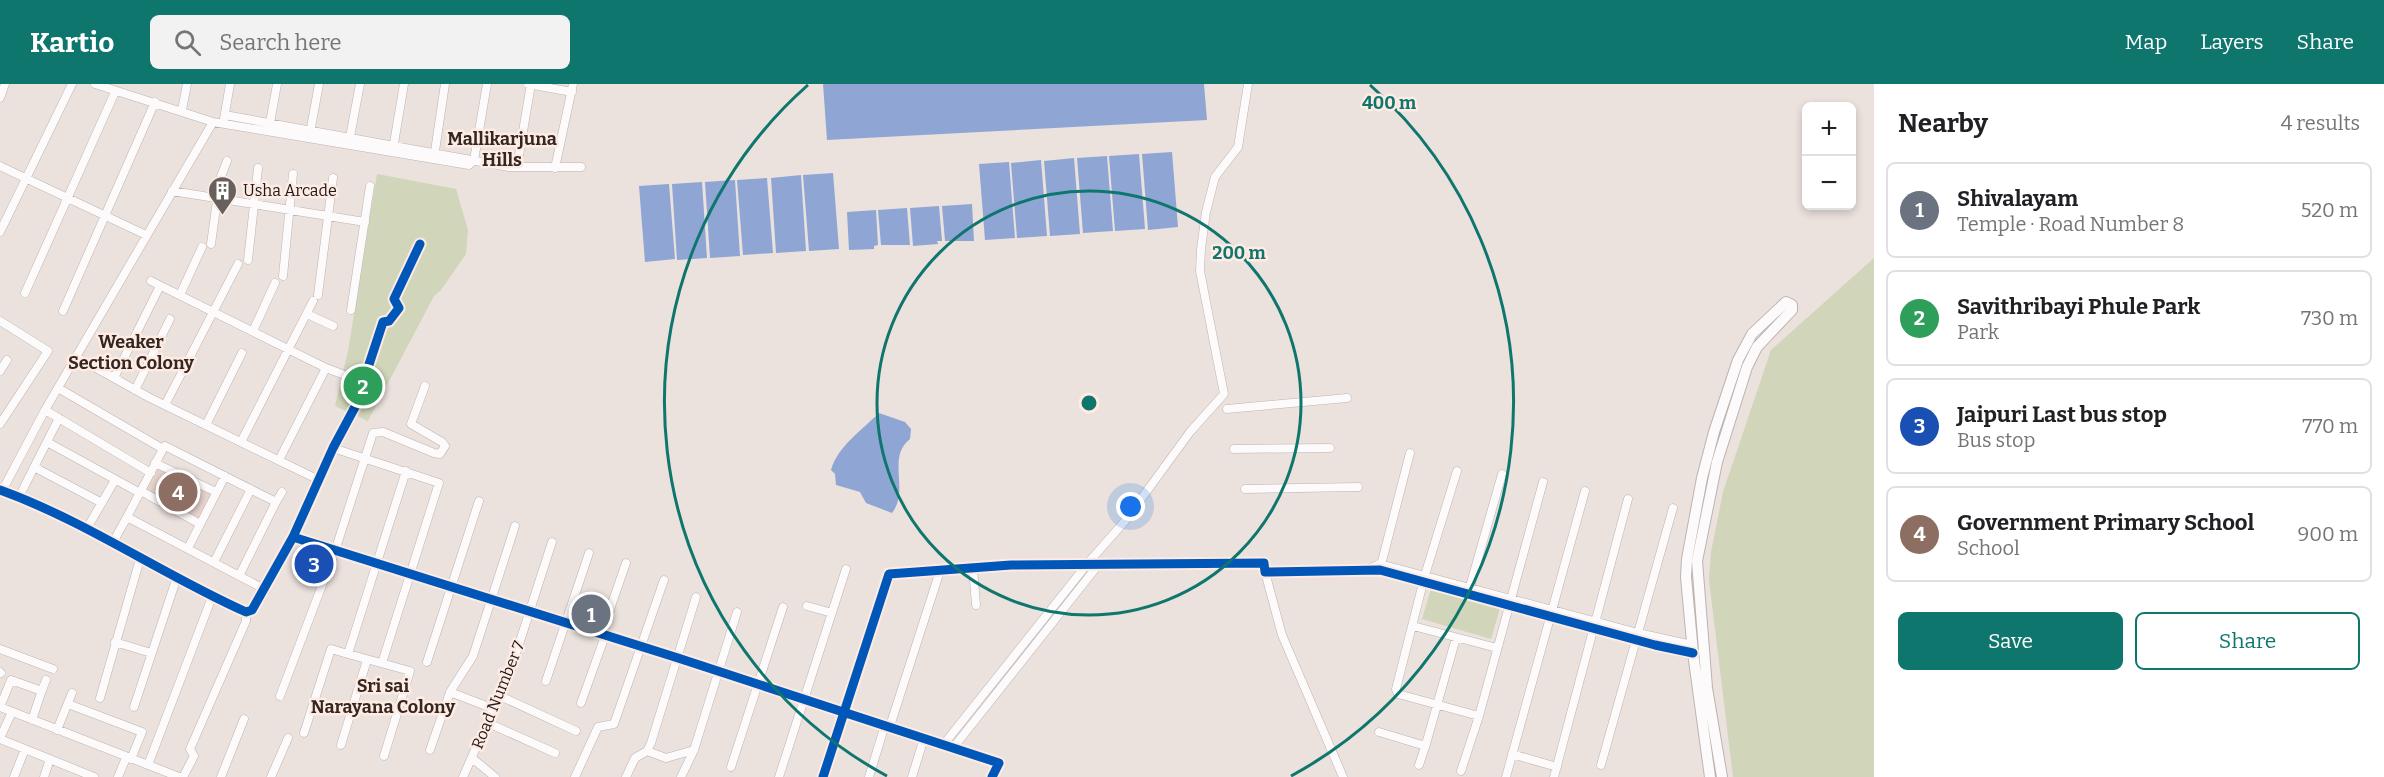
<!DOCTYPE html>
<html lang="en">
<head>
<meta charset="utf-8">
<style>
	body { margin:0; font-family:Bitter,serif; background:#f2f2f2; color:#202124 }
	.controls { position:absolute; right:18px; top:18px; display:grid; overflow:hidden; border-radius:9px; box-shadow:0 3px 9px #0003 }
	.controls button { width:54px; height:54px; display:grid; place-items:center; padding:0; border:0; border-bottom:2px solid #e0e0e0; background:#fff; color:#202124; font:30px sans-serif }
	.you { position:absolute; left:1131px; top:423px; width:21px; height:21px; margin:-15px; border:4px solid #fff; border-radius:50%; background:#1a73e8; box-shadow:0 0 0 9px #1a73e833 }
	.badge { display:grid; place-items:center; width:39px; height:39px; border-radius:50%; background:#0f766e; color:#fff; font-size:20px; font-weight:700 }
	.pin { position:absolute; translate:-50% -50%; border:3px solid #fff; box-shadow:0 2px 6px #0006 }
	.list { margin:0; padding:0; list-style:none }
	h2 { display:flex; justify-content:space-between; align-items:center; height:78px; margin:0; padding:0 24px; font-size:26px }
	h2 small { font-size:20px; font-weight:400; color:#757577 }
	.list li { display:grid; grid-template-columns:39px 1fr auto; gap:18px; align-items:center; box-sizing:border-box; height:96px; margin:0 12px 12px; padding:0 12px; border:2px solid #e0e0e0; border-radius:9px }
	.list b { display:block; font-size:22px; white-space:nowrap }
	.list p { margin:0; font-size:20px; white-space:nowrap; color:#757577 }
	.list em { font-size:20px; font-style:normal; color:#757577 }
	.actions { display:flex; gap:12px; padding:18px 24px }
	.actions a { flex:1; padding:14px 0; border:2px solid #0f766e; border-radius:9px; text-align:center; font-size:21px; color:#0f766e }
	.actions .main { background:#0f766e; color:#fff }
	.icon { flex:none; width:33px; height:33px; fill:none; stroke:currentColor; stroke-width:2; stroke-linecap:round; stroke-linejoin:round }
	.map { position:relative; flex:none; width:1874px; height:693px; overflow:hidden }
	header { display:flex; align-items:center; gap:36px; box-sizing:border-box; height:84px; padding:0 30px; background:#0f766e; color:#fff }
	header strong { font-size:28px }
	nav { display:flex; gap:33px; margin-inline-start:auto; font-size:21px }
	.search { width:420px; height:54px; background:#f2f2f2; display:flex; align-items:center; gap:15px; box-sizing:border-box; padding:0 21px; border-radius:9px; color:#757577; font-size:22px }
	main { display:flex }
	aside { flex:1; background:#fff }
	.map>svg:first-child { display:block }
	.built { fill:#e7d4cc }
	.green { fill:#d1d5b9 }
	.water { fill:#8fa6d5 }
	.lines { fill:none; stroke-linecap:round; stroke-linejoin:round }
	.street-casing { stroke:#bcb4b2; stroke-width:9 }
	.secondary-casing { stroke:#bcb4b2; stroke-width:12 }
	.street { stroke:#fcfafa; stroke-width:8 }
	.secondary { stroke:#fcfafa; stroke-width:10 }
	.cycleway-casing { stroke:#feebe4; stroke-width:13 }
	.cycleway { stroke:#0057b8; stroke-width:9 }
	.ring { fill:none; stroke:#0f766e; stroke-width:3 }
	.labels { text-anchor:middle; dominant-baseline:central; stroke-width:5; stroke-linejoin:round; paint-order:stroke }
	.poi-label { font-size:16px; fill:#201a17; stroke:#feebe4; text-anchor:start }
	.street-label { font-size:16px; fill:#201a17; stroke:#feebe4 }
	.neighbourhood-label { font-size:18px; font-weight:bold; fill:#342621; stroke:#feebe4 }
	.centre { fill:#0f766e; stroke:#feebe4; stroke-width:3 }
	.ring-label { font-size:18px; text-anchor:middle; font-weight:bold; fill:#0f766e; stroke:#feebe4; stroke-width:5; stroke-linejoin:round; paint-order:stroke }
</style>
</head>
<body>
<header>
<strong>Kartio</strong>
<div class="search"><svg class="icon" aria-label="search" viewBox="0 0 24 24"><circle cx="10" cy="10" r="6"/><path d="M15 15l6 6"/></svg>Search here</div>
<nav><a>Map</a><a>Layers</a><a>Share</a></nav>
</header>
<main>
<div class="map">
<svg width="1874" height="693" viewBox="0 0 1874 693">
	<rect width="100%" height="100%" fill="#ebe1dd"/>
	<path class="built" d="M157,383L212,410L198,435L145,406Z"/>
	<path class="green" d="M377,90L456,105L468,146L466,170L441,206L434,212L368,337L335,322L348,267Z
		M1874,174V693H1733L1709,496L1711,468L1723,408L1771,266Z
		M1431,505L1500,524L1491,555L1422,535Z"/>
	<path class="water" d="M823,0H1204L1207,36L827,56Z
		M1172,68L1178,143L1148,146L1142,70Z
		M1139,70L1145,145L1115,147L1109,72Z
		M1107,72L1113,147L1083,149L1077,74Z
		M1074,74L1080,150L1050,152L1044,77Z
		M1041,76L1047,152L1017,154L1011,79Z
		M1009,78L1015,154L985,156L979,80Z
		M833,89L839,165L809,167L803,91Z
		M801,91L806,167L776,169L771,94Z
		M767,94L773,169L743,171L737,96Z
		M735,96L740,172L710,174L705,98Z
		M702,98L707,174L677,176L672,100Z
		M669,100L675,175L645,178L639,102Z
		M972,120L974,157H945L942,122Z
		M939,122L942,157H937L938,160L913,162L910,124Z
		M907,124L910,161H881L878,126Z
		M876,126L878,161L874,162V165L849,166L847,128Z
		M879,329L905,338L911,345L910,355C886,374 910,406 892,429L866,419L860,408L836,401L835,390L831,386C838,362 862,346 879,329Z"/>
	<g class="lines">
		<defs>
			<path id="street" d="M95,0L213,38L469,81L474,76L487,0
				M528,0L572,8
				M0,14L5,0
				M182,26L187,0
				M225,31L509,83H581
				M224,35L230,0
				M270,39L277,0
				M310,49L319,0
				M350,53L360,0
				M393,65L404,0
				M435,67L445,0
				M0,82L146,151
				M517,83L531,0
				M555,84L573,0
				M172,107L365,138
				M0,148L72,0
				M211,160L220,95L227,77
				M248,176L258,84
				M283,192L293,90
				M151,197L326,284L279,376
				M25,209L115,8
				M180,211L202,163
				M318,211L333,94
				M351,226L370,102
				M63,227L155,18
				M307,230L333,242
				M0,237L48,267L0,340
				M253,247L275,199
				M78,274L150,314L319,396
				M326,284L342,290
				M0,287L7,276
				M114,294L160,202
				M58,304L163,365L165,362L276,418L239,492
				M135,306L170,235
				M165,321L238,180
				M1227,325L1347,314
				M45,326L151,389
				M206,341L242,269
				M47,358L140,409
				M241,358L313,217
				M333,364L439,399L382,579
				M163,365L127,433L266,506
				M1234,365L1330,364
				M155,379L216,408
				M34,383L102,419
				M1457,387L1425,491L1396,605L1398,610L1479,632
				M1245,405L1358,403
				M0,406C86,437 163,491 246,528L252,526L293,453L333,364L355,323L383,238L389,237L399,224L394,215L420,160
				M2,407L45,326L213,38
				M141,407L200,440
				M19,413L59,334
				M276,418L282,408
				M86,446L115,396
				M293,453L678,574L999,679L992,693
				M112,460L127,433
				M188,464L225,392
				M214,478L251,405
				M973,484L976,521
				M1368,485L1380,480L1638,549L1692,561
				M1380,485L1410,369
				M1265,488L1282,551L1343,693
				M1469,506L1502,390
				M807,522L832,529
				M1413,542L1497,564
				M601,551L626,479
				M115,558L151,569
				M0,565L53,585
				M348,570L410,587L384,672
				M427,578L479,417
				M0,588L1,589
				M546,597L589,469
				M450,608L494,625
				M41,609L46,596
				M280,612L335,467L373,349L383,348L434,369L440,370L445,362L442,358L411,340L425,302
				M500,612L576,647
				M100,614L140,475
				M581,619L605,552
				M68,620L142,648L131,675
				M0,623L179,693
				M0,623L11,596L39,606L41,609L32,636
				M134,623L177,493
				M488,639L555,669
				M890,642L940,487
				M57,646L72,609
				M1379,648L1422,661L1426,660L1456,554
				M304,649L331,565L348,570L406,387
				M0,654L12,628
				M0,655L94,693
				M944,660L1088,479L1125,437L1190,348L1224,310L1200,187L1201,165L1206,128L1215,93L1238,63L1248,0
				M341,661L367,576
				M953,664L1099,480
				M430,666L450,608L473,572L515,442
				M647,667L666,674L694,666
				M1512,670L1557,683
				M472,674L495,693
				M148,681L212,513
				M1419,681L1426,660
				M1601,681L1673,424
				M731,683L783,523
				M1461,687L1479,632L1543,398
				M14,693L25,665
				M44,693L50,675
				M118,693L126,674
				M183,693L194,672L190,665L246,537V528
				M221,693L244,635
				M271,693L288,654
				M463,693L511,585L552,458
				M575,693L598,643L614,640L664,496
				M626,693L635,674L647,667L651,659L696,513
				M681,693L694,666L737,528
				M779,693L846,485
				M823,693L889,490L1011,481L1264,479L1265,488L1380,486L1655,561L1693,569
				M869,693L885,641
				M912,693L924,654
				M1506,693L1585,407
				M1554,693L1628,415"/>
			<path id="secondary" d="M1710,693L1693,569L1686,493L1687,475L1702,394L1714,348L1738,276L1752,250L1786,218L1792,221V226L1757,263L1747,283L1717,378L1697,477L1707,604L1722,693"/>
		</defs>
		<use href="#street" class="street-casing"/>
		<use href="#secondary" class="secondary-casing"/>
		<use href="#street" class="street"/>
		<use href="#secondary" class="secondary"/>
		<defs>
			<path id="cycleway" d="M0,406C86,437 163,491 246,528L252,526L293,453L333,364L355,323L383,238L389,237L399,224L394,215L420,160
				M293,453L678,574L999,679L992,693
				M823,693L889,490L1011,481L1264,479L1265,488L1380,486L1655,561L1693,569"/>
		</defs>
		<use href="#cycleway" class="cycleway-casing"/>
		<use href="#cycleway" class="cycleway"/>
	</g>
	<g class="ring">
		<circle cx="1089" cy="319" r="212"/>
		<path d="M887 692A424 424 0 0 1 808 1M1370 1A424 424 0 0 1 1291 692"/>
	</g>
	<defs>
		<symbol id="building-pin" viewBox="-11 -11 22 30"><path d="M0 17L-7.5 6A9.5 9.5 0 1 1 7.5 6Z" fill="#67605c" stroke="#feebe4"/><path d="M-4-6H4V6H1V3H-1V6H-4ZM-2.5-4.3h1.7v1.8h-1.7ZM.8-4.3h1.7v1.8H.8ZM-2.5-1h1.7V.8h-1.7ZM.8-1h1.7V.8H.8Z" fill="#fff"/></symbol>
	</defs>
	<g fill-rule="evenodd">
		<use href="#building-pin" x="206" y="90" width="33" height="45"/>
	</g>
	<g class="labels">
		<g class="poi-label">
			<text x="243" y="106">Usha Arcade</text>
		</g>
		<g class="street-label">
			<text transform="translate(498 611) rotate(-68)">Road Number 7</text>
		</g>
		<g class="neighbourhood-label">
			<text x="502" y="55">Mallikarjuna<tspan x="502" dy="21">Hills</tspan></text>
			<text x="131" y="258">Weaker<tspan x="131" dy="21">Section Colony</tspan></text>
			<text x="383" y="602">Sri sai<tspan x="383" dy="21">Narayana Colony</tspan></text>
		</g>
	</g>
	<circle cx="1089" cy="319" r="9" class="centre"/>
	<g class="ring-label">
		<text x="1389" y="25">400 m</text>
		<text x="1239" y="175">200 m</text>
	</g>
</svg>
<div class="controls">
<button>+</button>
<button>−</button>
</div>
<div class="you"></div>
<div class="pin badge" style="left:591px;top:530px;background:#6b7280">1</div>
<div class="pin badge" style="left:363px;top:302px;background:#2e9e5b">2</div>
<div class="pin badge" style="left:314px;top:480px;background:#1a4fb4">3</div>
<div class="pin badge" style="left:178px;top:408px;background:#8d6e63">4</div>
</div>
<aside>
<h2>Nearby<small>4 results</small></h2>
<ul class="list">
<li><span class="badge" style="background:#6b7280">1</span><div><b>Shivalayam</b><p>Temple · Road Number 8</p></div><em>520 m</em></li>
<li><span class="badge" style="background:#2e9e5b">2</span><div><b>Savithribayi Phule Park</b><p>Park</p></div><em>730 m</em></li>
<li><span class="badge" style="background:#1a4fb4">3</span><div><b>Jaipuri Last bus stop</b><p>Bus stop</p></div><em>770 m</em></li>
<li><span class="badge" style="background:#8d6e63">4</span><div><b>Government Primary School</b><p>School</p></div><em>900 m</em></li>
</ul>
<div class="actions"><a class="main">Save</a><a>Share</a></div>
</aside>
</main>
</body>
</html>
